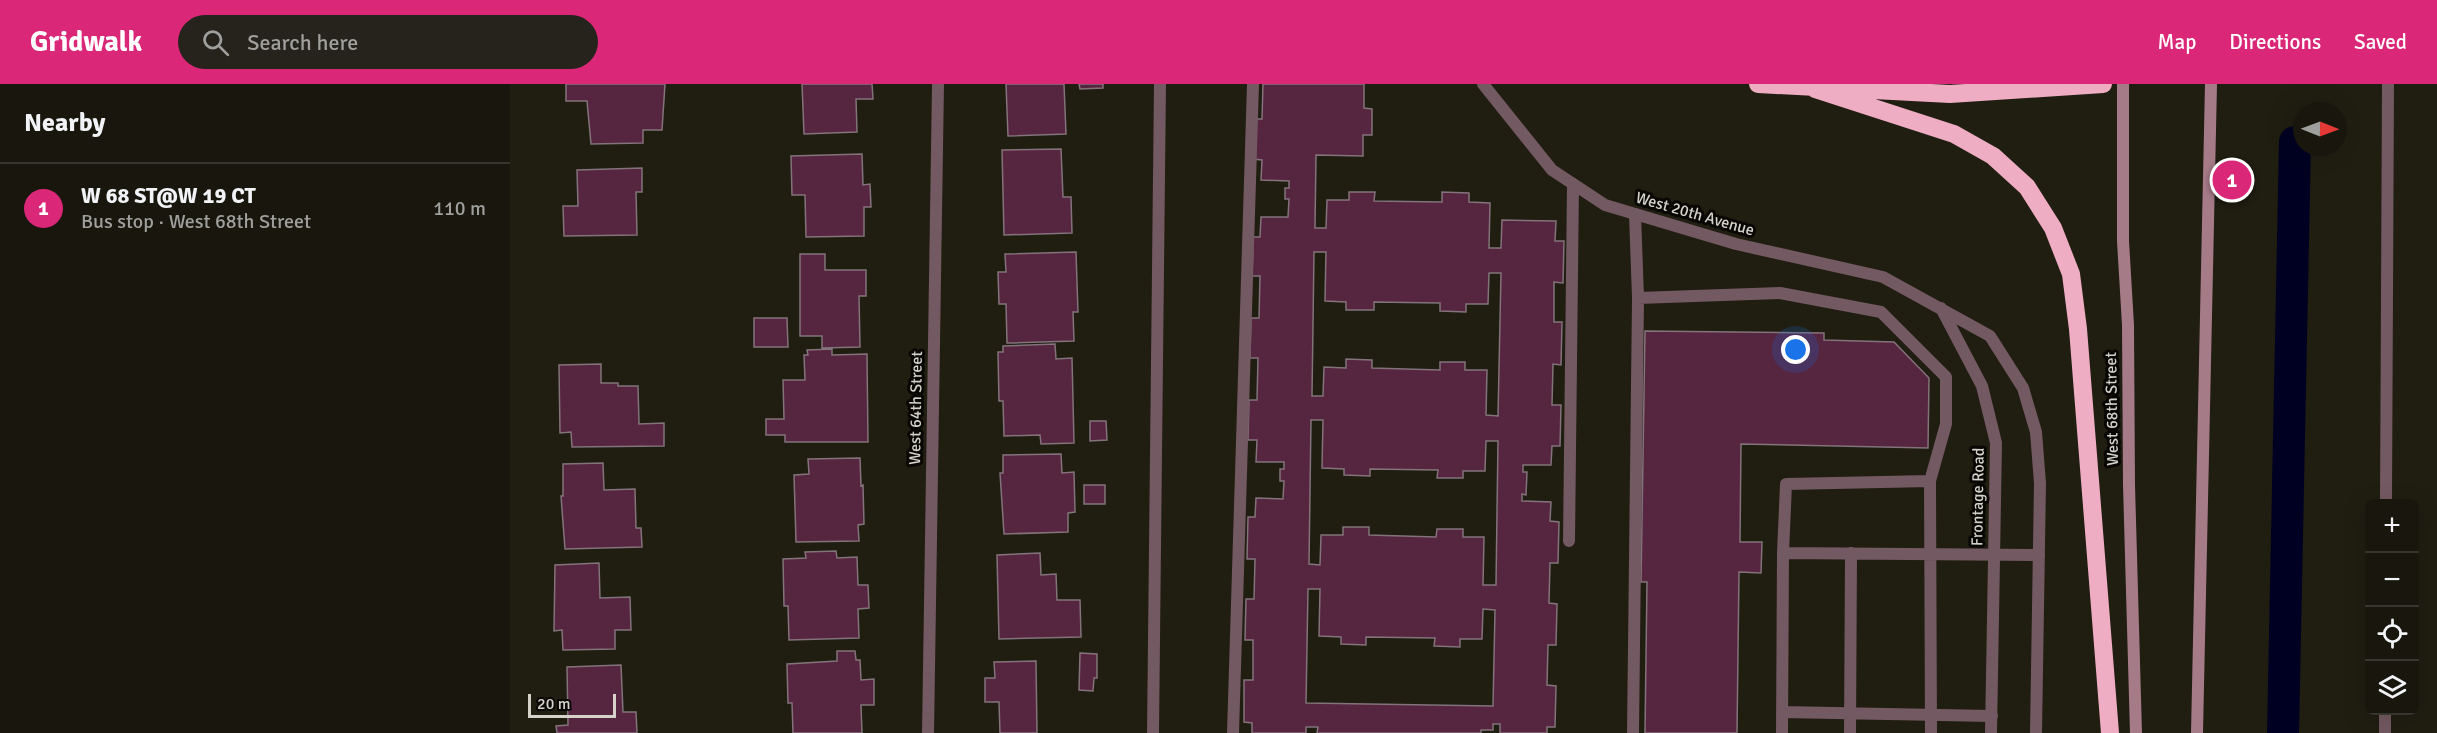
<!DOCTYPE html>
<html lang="en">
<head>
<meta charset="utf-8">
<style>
	body { margin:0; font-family:Signika,sans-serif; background:#25231b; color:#f1f3f6 }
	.controls { position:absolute; right:18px; bottom:18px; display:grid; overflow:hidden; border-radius:9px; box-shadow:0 6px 24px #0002 }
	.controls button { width:54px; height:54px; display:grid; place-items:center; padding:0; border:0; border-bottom:2px solid #36352e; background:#18160d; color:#f1f3f6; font:30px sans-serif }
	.compass { position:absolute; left:1783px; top:18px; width:54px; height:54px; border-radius:50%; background:#18160d; box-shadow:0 6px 24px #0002; rotate:91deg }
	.scale { position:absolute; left:18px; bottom:15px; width:88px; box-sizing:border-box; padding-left:6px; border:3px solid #d4d2ca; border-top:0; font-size:16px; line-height:21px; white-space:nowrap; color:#d4d2ca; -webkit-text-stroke:4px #080704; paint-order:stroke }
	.you { position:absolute; left:1286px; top:266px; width:21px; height:21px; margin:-15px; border:4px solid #fff; border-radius:50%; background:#1a73e8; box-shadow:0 0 0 9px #1a73e833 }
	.badge { display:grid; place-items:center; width:39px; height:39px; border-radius:50%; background:#db2777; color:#fff; font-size:20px; font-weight:700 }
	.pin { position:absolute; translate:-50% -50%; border:3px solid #fff; box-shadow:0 2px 6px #0006 }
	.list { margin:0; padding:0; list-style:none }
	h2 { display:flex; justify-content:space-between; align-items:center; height:78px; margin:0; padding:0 24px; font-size:26px }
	h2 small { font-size:20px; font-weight:400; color:#9f9f9d }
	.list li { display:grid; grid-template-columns:39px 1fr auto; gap:18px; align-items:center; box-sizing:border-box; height:90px; padding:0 24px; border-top:2px solid #36352e }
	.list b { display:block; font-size:22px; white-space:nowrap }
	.list p { margin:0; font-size:20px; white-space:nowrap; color:#9f9f9d }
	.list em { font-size:20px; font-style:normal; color:#9f9f9d }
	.icon { flex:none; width:33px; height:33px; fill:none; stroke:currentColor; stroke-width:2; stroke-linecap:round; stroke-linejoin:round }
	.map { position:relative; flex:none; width:1927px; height:649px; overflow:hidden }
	header { display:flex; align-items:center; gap:36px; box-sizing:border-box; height:84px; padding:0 30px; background:#db2777; color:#fff }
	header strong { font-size:28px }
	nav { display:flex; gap:33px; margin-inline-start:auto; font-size:21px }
	.search { width:420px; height:54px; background:#25231b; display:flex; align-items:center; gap:15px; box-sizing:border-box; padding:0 21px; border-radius:33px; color:#9f9f9d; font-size:22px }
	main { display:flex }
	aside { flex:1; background:#18160d }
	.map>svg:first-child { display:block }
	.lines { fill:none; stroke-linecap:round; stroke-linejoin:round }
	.canal { stroke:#000122; stroke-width:32 }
	.building { fill:#562540; stroke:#83737a; stroke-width:1.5; fill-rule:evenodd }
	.service { stroke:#735961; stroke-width:12 }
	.minor { stroke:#735961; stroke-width:12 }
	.tertiary { stroke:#735961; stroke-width:12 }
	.secondary { stroke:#a57b88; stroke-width:12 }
	.motorway { stroke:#eeadc2; stroke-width:18 }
	.labels { text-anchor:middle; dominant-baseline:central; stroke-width:6; stroke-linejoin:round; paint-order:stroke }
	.street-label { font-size:16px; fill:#d4d2ca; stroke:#080704 }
</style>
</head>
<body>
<header>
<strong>Gridwalk</strong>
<div class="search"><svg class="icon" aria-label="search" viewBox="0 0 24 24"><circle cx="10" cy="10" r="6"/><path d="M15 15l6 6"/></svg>Search here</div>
<nav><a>Map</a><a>Directions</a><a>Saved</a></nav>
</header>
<main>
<aside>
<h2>Nearby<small></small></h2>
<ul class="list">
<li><span class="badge">1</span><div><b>W 68 ST@W 19 CT</b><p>Bus stop · West 68th Street</p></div><em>110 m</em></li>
</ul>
</aside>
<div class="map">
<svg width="1927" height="649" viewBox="0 0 1927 649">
	<rect width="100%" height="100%" fill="#201d11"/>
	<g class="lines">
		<path class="canal" d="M1773,649L1785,58"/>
	</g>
	<path class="building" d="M56,0H155L152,46H133V59L81,60L77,17H56Z
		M292,0H362L363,15H346L347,48L294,50Z
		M496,0H554L556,50L498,52Z
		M569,0H593V4L570,5Z
		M753,0H854V24L862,25V51H853V72L806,71L805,144H816L817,116H839V108H865L864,117L932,118V108L959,109V118L980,119L979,164H991L992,136L1046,137L1045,157H1054L1053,199L1044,198V238H1052L1051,281L1043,280L1042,321H1051L1050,362H1042L1041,381H1013V388H1017L1016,411L1012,410V417L1041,418L1040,437L1049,438L1048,479H1040L1039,519L1047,520L1046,561H1038L1037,601L1046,602L1045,643H1037V649H990V640H983V646H971V649H807L808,643H796V649H742V639L734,638V596H743V556H735L736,515H744L745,475H737L738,433H745L746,414L773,415L774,397H770V385H774V378H746L747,356H738L739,316H747L748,274H740L741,234H749L750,192H742L743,153H750L751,133H778L779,115H775V104H779V97L751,96L752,76L743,75L744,35H752ZM804,168H816L815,217L836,218V226H864V218L930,219V227L956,228V220H978L979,189H991L988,332L976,331L977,286H955V278H930V286L862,284V276L836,275V284L814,283L813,312H802ZM801,336H813L812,384L834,385V391L860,392V385L928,386L927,394H953V387H975L976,357H988L986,501H973L974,453H953V445H927L926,453L859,451V443H833V451H811L810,481L799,480ZM798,505H810L809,552L831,553V560L856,561V553L925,554L924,562L950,563V555H972L973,525L985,526L983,622L796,619Z
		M551,65L553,113H561L562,149L494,151L492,66Z
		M352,70L353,101L360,100L361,123H354V152L296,153L295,111H282L281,72Z
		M132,84V108H126L127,151L54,152L53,122H68L67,86Z
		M566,168L568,228H563L564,257L497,259L496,220H489L488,188H496L495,170Z
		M290,170H315V186H356V212H349L350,263L312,264V252H290Z
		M244,234H277L278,263H244Z
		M1135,247L1314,249V256L1384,258L1419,294L1418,364L1231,360L1230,458H1252L1251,489L1229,488L1227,649H1135L1137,498H1131Z
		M545,260L546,275L562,274L564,359L531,360L530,351L494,352L493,317H489L488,268H493V262Z
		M322,265V271L357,270L358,358H275V351H256V335H274L273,296H295L294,271H298L297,266Z
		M91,280V299H108V302H128L129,340L154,339V362L62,363L61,348L50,349L49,281Z
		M580,337H596L597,356L580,357Z
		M551,370L552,389L564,388L565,428L558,429V448L494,450L490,389H493V371Z
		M350,374L351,402L353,401L354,440L348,441L349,457L286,458L284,391L299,390L298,375Z
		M93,379L94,406L125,405L126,444H131L132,463L55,465L51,412H53V380Z
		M574,401H595V420H574Z
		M326,467L327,474L347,473L348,501H358L359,524L348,525L349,554L279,556L278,522H274L273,475L296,474L295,468Z
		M530,469L531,491L546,490L547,516H570L571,553L489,555L487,471Z
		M89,479L90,514L120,513L121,546H105V565L53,566L52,546L44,547L45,481Z
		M327,567H345L346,576H350L351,596L364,595V621H351L352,649H283L282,619H278L277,580L327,577Z
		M570,569L587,570V594H584L583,607L569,606Z
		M526,577L527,649H490L489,618H475V594H485L484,578Z
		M111,581L113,628H126L127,649H47L46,642L58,641L57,583Z"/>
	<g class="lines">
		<path class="service" d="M1125,130L1128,214L1270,209L1371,228L1436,293V340L1420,397
			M1059,457L1063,100
			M1273,469L1276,400L1420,397L1421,649
			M1272,628L1482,632
			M643,649L650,0
			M723,649L743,0
			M1123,649L1128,214
			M1272,649L1273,469L1529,471
			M1340,649L1341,469"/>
		<path class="minor" d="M1876,420L1878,0
			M418,649L428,0
			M1875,649V626"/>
		<path class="tertiary" d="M973,0L1042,86L1095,121L1226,160L1373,193L1480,252L1513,304L1526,348L1530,399L1526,649
			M1431,224L1472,302L1486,359L1481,649"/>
		<path class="secondary" d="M1613,0V157L1618,241L1619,401L1626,649
			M1687,649L1701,0"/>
		<path class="motorway" d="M1248,0L1440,10L1593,0
			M1305,5L1444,50L1483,72L1517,103L1543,144L1561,190L1568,245L1600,649"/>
	</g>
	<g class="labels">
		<g class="street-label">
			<text transform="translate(1185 130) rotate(16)">West 20th Avenue</text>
			<text transform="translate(406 324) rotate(-89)">West 64th Street</text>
			<text transform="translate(1602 325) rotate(-91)">West 68th Street</text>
			<text transform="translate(1468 413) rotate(-89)">Frontage Road</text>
		</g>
	</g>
</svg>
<div class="controls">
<button>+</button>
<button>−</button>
<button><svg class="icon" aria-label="locate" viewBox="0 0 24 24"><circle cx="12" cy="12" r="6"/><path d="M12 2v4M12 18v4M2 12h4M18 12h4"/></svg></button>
<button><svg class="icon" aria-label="layers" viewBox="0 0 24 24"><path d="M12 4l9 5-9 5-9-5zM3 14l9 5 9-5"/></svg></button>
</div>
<svg class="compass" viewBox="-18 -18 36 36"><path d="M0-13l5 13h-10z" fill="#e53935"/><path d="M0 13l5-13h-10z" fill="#9f9f9d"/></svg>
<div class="scale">20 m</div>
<div class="you"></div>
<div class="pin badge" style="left:1722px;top:96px">1</div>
</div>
</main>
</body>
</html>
